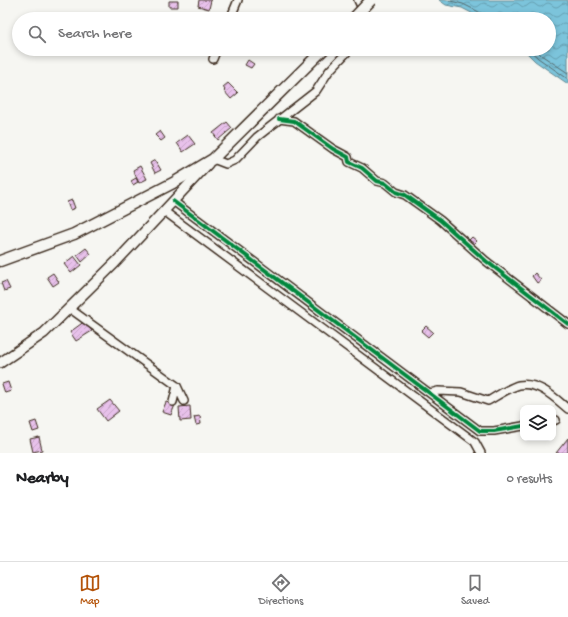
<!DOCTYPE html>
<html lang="en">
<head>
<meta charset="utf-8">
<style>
	body { margin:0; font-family:"Gochi Hand",sans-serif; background:#f2f2f2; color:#202124 }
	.controls { position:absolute; right:12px; bottom:12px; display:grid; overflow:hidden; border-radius:8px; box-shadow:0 2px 6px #0003 }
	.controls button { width:36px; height:36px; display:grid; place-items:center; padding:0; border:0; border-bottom:1px solid #e0e0e0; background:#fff; color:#202124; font:20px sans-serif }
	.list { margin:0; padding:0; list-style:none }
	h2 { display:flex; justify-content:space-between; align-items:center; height:52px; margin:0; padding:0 16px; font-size:17px }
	h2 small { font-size:13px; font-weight:400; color:#757577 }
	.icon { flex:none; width:22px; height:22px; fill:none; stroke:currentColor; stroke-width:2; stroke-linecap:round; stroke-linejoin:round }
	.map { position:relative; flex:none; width:568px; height:453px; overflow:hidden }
	.search { position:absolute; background:#fff; box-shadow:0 2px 6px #0003; left:12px; right:12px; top:12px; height:44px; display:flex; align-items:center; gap:10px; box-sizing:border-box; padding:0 14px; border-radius:22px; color:#757577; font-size:15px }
	.sheet { height:108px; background:#fff }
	nav { display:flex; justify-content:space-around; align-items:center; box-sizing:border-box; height:56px; border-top:1px solid #e0e0e0; background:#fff; font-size:11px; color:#757577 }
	nav a { display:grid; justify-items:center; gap:2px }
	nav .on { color:#b45309 }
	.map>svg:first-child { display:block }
	.water { fill:url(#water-waves); stroke:#61868f }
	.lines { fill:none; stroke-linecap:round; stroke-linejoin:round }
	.shore { stroke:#55686a; stroke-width:1 }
	.building { fill:url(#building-hatch); stroke:#3b2a1e }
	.minor-casing { stroke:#3b2a1e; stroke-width:10 }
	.major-casing { stroke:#3b2a1e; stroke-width:12 }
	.highway-casing { stroke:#3b2a1e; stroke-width:13 }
	.minor { stroke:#f6f6f2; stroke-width:7 }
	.major { stroke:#f6f6f2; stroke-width:9 }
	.highway { stroke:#f6f6f2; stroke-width:10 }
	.highway-bridge-casing { stroke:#3b2a1e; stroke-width:13; stroke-linecap:butt }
	.highway-bridge { stroke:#f6f6f2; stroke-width:10 }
	.cycleway-casing { stroke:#f6f6f2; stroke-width:6 }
	.cycleway { stroke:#00873e; stroke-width:4 }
</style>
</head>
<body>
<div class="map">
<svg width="568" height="453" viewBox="0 0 568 453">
	<defs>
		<pattern id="water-waves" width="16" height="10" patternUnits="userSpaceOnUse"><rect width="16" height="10" fill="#7bc4db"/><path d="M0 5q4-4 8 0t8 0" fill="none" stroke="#669fb1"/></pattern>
		<pattern id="building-hatch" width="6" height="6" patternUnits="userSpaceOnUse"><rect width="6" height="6" fill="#e8c1eb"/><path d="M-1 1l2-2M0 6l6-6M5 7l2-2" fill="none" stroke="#c8a6c9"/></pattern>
	</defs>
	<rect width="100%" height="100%" fill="#f6f6f2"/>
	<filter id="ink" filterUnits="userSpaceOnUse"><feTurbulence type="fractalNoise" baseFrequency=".025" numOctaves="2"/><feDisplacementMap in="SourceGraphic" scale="8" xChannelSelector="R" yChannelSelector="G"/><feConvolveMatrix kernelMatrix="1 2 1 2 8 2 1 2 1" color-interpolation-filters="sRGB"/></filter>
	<g filter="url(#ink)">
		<path class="water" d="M439,0H568V84L535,61L523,49H549V19H483L462,8L446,5Z"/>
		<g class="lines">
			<path class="shore" d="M446,0L463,4L483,14L485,19
				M528,49L538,58L568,79
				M535,49L541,55L568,73"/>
		</g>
		<path class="building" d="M199,0H211L209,9L198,6Z
			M169,1H178V7H169Z
			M248,60L254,64L251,68L245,65Z
			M228,83L238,93L231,99L224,91L225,90L223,87Z
			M227,122L232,128L218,140L213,133Z
			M160,131L165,138L161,141L155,135Z
			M188,135L195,144L183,152L177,143Z
			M155,160L161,170L155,173L150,163Z
			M140,166L147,179L139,183L133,170Z
			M136,178L138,182L133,185L131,181Z
			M72,200L75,208L70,210L67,202Z
			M472,237L477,241L473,245L469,240Z
			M86,248L91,254L82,262L77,255Z
			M74,256L81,265L71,273L64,264Z
			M53,273L59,282L53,286L47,277Z
			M535,273L541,280L537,283L532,276Z
			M6,281L10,289L4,291L1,283Z
			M85,321L92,331L76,341L70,332Z
			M426,326L433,332L428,337L421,331Z
			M8,382L11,391L5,393L2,384Z
			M110,400L119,411L106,421L97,409Z
			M166,402L175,405L171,415L162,412Z
			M190,406L191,420L180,421L179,407Z
			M200,416L201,424L196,425L194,417Z
			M36,421L39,430L33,432L30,423Z
			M39,437L42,450L33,452L30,439Z
			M568,438V453H556Z"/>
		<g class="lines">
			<defs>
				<path id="minor" d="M358,0L367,19
					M230,19L238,0
					M213,59L217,49
					M279,119L294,121L333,149L348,157L349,162L362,168L377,181L385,183L396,192L405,195L440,220L486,261L568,324
					M213,159L226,164L235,160L257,137L316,91L329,71L350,49
					M173,201L480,431H494L523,426
					M164,211L475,442L481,453
					M69,308L177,386L173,402
					M177,386L184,401
					M430,393L438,391L461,392L488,401C497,396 510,387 519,385C538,381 555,398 568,409
					M553,421L556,420"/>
				<path id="major" d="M0,363L44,333L115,263L208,164"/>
				<path id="highway" d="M0,261L74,234L173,183L213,159L324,49"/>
			</defs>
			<use href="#minor" class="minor-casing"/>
			<use href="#major" class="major-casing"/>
			<use href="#highway" class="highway-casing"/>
			<use href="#minor" class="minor"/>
			<use href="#major" class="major"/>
			<use href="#highway" class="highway"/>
			<defs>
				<path id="highway-bridge" d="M353,19L371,0"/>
			</defs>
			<use href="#highway-bridge" class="highway-bridge-casing"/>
			<use href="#highway-bridge" class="highway-bridge"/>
			<defs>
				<path id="cycleway" d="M279,119L294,121L333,149L348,157L349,162L362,168L377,181L385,183L396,192L405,195L440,220L486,261L568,324
					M173,201L480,431H494L523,426"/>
			</defs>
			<use href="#cycleway" class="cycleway-casing"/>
			<use href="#cycleway" class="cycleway"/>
		</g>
	</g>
</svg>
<div class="controls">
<button><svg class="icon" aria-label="layers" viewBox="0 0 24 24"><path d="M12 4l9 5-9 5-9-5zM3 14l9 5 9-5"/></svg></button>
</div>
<div class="search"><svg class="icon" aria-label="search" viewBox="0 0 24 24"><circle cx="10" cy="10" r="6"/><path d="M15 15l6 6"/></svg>Search here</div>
</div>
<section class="sheet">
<h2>Nearby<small>0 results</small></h2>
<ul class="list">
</ul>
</section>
<nav>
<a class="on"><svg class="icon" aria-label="map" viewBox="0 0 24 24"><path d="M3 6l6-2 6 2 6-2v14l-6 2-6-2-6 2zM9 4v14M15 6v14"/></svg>Map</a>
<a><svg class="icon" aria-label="directions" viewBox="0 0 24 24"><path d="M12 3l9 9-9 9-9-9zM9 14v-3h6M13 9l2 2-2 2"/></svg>Directions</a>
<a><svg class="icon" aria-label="saved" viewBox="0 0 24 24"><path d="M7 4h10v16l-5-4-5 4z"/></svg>Saved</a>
</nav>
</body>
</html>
